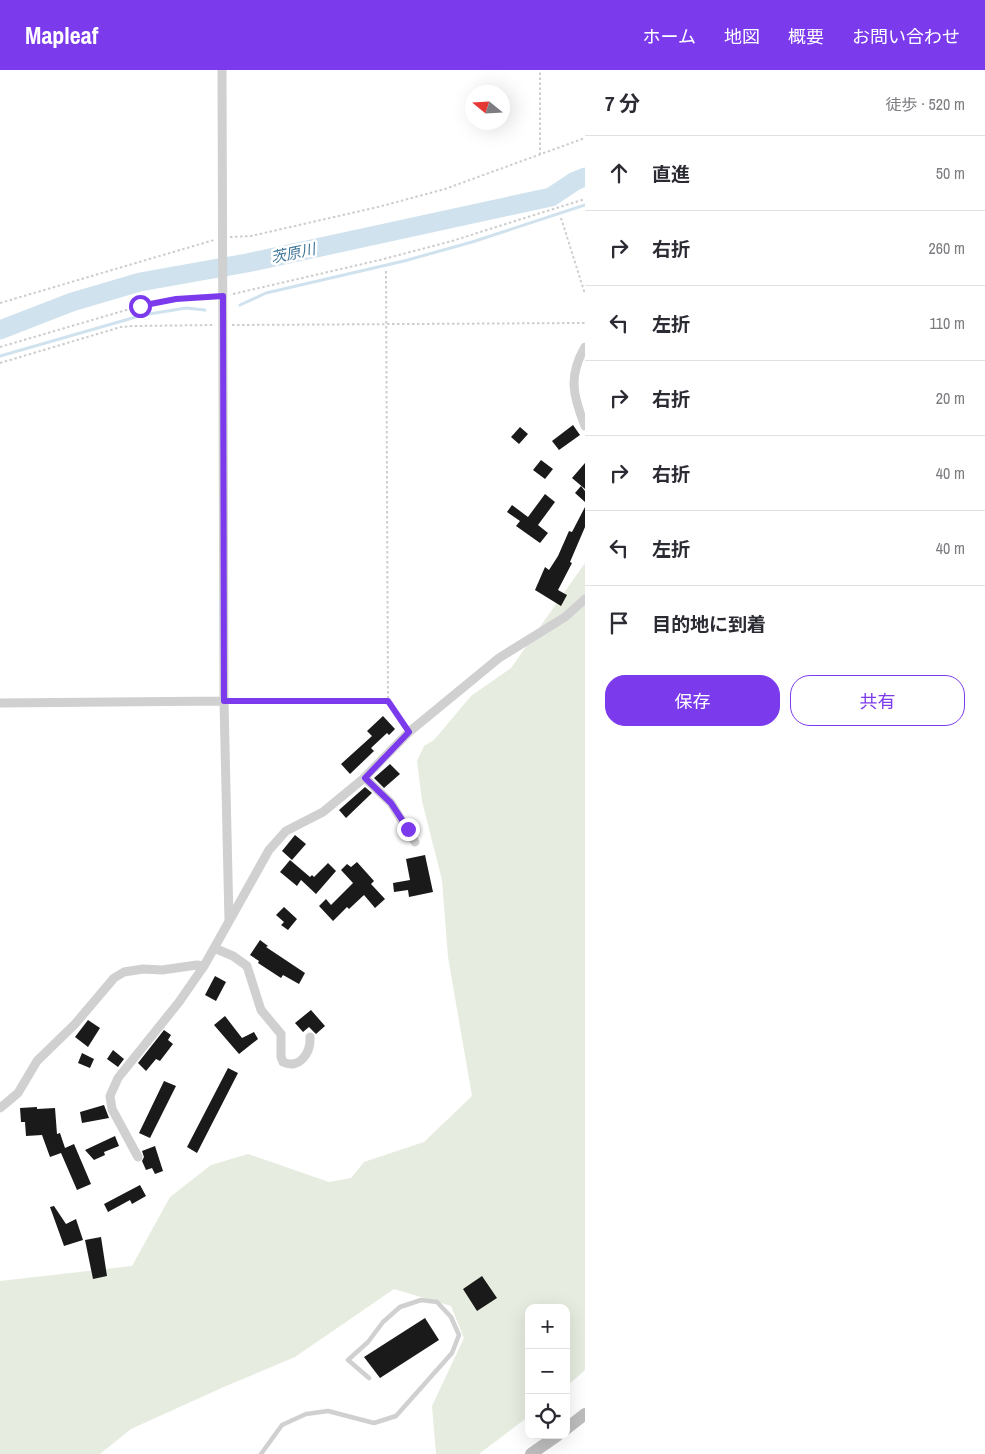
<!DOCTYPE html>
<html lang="ja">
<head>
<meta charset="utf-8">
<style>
	body { margin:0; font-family:"Archivo Narrow","Noto Sans JP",sans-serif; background:#f7f7f7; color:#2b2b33 }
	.controls { position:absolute; right:15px; bottom:15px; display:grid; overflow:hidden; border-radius:10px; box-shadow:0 5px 20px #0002 }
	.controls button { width:45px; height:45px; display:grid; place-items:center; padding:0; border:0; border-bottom:1px solid #e1e1e2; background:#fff; color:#2b2b33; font:25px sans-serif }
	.compass { position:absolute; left:465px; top:15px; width:45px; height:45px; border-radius:50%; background:#fff; box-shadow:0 5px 20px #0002; rotate:288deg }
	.stop { position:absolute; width:15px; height:15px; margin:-11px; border:4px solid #7c3aed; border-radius:50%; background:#fff }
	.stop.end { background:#7c3aed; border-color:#fff; box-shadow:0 1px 5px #0008 }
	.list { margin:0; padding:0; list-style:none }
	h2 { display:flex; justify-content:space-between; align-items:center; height:65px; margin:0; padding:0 20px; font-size:21px }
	h2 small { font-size:16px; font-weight:400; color:#7c7c81 }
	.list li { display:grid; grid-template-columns:32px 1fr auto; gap:15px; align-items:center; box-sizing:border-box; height:75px; padding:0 20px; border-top:1px solid #e1e1e2 }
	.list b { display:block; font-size:19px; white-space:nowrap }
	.list em { font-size:16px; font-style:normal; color:#7c7c81 }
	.actions { display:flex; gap:10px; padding:15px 20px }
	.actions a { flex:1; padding:11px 0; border:1px solid #7c3aed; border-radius:20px; text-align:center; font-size:18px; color:#7c3aed }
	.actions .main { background:#7c3aed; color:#fff }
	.icon { flex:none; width:28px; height:28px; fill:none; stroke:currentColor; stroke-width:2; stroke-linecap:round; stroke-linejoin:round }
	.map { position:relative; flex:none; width:585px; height:1384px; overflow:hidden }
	header { display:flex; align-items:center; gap:30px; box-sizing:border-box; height:70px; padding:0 25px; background:#7c3aed; color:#fff }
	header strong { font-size:24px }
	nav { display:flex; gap:28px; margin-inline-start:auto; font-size:18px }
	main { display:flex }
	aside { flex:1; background:#fff }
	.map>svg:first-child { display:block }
	.green { fill:#e6ecdf }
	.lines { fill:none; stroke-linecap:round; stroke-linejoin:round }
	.stream { stroke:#cfe2ee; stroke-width:3 }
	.river { stroke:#cfe2ee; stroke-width:19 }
	.building { fill:#1a1a1a }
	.path { stroke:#cdcdcd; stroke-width:2; stroke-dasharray:2.5 2.5; stroke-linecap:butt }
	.lane { stroke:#d0d0d0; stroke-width:4.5 }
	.street { stroke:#d0d0d0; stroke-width:9 }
	.secondary { stroke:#bdbdbd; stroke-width:12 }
	.route { stroke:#7c3aed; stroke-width:6 }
	.labels { text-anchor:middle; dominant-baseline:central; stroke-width:5; stroke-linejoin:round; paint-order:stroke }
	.water-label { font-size:15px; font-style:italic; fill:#3f7597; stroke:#fff }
</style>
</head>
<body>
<header>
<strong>Mapleaf</strong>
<nav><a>ホーム</a><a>地図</a><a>概要</a><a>お問い合わせ</a></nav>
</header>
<main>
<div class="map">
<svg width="585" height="1384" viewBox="0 0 585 1384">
	<rect width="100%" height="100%" fill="#fff"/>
	<path class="green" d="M585,493V1300L566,1317V1238H529V1346L479,1384H436L432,1336L464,1268L451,1236L394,1219L295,1287L226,1316L131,1359L100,1384H0V1211L132,1196L170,1127L211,1095L248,1084L329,1112L351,1108L364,1092L424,1072L472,1026L448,887L442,810L422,731L417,691L424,676L434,670L471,626L511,598Z"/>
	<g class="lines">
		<path class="stream" d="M240,235L266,223L404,191L472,172L585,135
			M0,286L143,245L186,238L205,240"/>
		<path class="river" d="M0,260L72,232L140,212L247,193L551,127L575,111L585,107"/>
	</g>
	<path class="building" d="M573,355L580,365L559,380L552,371Z
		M520,357L528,364L519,374L511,367Z
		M541,390L553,399L545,409L533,400Z
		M585,393V419L572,408Z
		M581,416L585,421V432L575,423Z
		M545,424L555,432L538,455L548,463L540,473L516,456L520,451L507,442L512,435L528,447Z
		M585,437V457L570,492L572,493L558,520L567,525L561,536L535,520L545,497L549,500L558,486L569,461L572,462Z
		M383,646L395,659L389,665L387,663L371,678L374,681L350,704L341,694L372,666L367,661Z
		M390,694L400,704L384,718L374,708Z
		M365,717L372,723L346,748L339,740Z
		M295,765L306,774L292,790L282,781Z
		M425,785L433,822L409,827L408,820L394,822L393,813L410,810L406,789Z
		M290,790L310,807L312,805L314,807L328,793L336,801L316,824L301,810L297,816L280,802Z
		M357,792L374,811L371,814L385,829L375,838L364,825L349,839L347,837L333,851L319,836L326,829L331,835L353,813L341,800L347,794L351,797Z
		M284,837L297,849L288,860L281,855L284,852L276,845Z
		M260,870L268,876L266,877L305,903L299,914L283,905L281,908L258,893L259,891L250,885Z
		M215,906L226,912L216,931L205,925Z
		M311,940L325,956L316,964L309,957L303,962L295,953Z
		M225,946L242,968L254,962L258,969L239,984L214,955Z
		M88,950L100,958L88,977L75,967Z
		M164,960L171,965L168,970L173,974L160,991L156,989L146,1001L138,993Z
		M113,980L124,989L118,997L107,989Z
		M82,983L94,989L90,998L78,993Z
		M228,998L238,1003L197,1083L187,1077Z
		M164,1011L176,1016L150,1068L139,1063Z
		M104,1035L109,1048L82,1053L80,1042Z
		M37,1037V1039L55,1038L57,1064L60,1063L65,1078L74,1074L91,1114L77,1120L61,1083L50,1087L42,1065L26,1066L25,1052H21L20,1038Z
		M115,1066L119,1076L104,1082L105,1085L94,1090L85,1080Z
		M155,1076L163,1101L155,1104L152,1098L146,1100L142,1091L144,1087L142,1081Z
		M140,1115L146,1126L132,1134L130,1130L108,1142L104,1134Z
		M54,1136L66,1154L76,1149L83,1170L64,1176L50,1137Z
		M101,1167L107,1206L93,1209L85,1170Z
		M482,1206L497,1228L477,1241L463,1219Z
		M425,1248L439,1270L380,1308L364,1287Z"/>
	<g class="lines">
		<path class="path" d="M540,85V0
			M561,148L585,224
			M230,167L251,166L378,137L445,119L585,68
			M386,201L388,631
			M233,224L380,190L452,171L585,129
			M0,233L214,170
			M232,255L585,253
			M0,277L140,236L176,229L213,226
			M0,293L121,257L132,256L215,255
			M234,631H388L404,655"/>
		<path class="lane" d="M261,1384L282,1355L306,1344L328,1341L374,1353L396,1346L452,1283L459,1265L451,1247L437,1232L421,1230L400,1237L383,1252L368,1272L348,1290L369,1308"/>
		<path class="street" d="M222,0L224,631L229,851
			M585,277C568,306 573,326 585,356
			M0,633L224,631
			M365,708L391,733L415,772
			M214,878L233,886L247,896L261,940L281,964V987L283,992C300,1000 311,982 310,967
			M0,1038L18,1023L37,991L75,954L114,908L124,902L143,899L162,900L197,895L204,896
			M138,1087L112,1039L110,1026L118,1008L179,932L204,896L269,780L286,761L323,742L363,709L409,662L499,588L565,547L585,529"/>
		<path class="secondary" d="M566,1359L585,1344
			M531,1384L558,1365"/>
	</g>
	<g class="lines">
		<path class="route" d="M140,236L176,229L223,226L224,631H388L409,662L365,708L391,733L408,759"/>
	</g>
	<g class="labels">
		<g class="water-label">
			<text transform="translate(293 183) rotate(-12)">茨原川</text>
		</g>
	</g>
</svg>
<div class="controls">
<button>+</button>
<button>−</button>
<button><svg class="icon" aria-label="locate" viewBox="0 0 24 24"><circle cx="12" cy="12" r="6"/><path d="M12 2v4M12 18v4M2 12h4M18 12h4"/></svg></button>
</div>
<svg class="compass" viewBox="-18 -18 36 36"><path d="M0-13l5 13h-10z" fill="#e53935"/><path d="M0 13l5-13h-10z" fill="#7c7c81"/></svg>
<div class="stop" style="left:140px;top:236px"></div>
<div class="stop end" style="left:408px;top:759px"></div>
</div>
<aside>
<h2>7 分<small>徒歩 · 520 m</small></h2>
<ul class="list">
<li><svg class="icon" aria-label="ahead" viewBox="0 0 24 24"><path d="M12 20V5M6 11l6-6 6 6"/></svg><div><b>直進</b></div><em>50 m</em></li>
<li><svg class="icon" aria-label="right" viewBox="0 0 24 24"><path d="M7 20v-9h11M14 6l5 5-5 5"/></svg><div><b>右折</b></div><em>260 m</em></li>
<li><svg class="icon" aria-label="left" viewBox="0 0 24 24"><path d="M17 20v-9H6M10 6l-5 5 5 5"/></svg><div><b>左折</b></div><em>110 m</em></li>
<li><svg class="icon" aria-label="right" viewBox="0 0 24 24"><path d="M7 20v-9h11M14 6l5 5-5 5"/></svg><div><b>右折</b></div><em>20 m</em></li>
<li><svg class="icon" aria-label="right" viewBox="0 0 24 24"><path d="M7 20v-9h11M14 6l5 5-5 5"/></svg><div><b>右折</b></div><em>40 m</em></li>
<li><svg class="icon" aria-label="left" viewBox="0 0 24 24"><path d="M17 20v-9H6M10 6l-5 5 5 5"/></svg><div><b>左折</b></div><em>40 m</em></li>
<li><svg class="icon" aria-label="arrive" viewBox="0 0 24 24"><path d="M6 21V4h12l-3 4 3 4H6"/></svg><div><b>目的地に到着</b></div></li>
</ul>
<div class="actions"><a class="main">保存</a><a>共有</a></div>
</aside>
</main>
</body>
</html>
